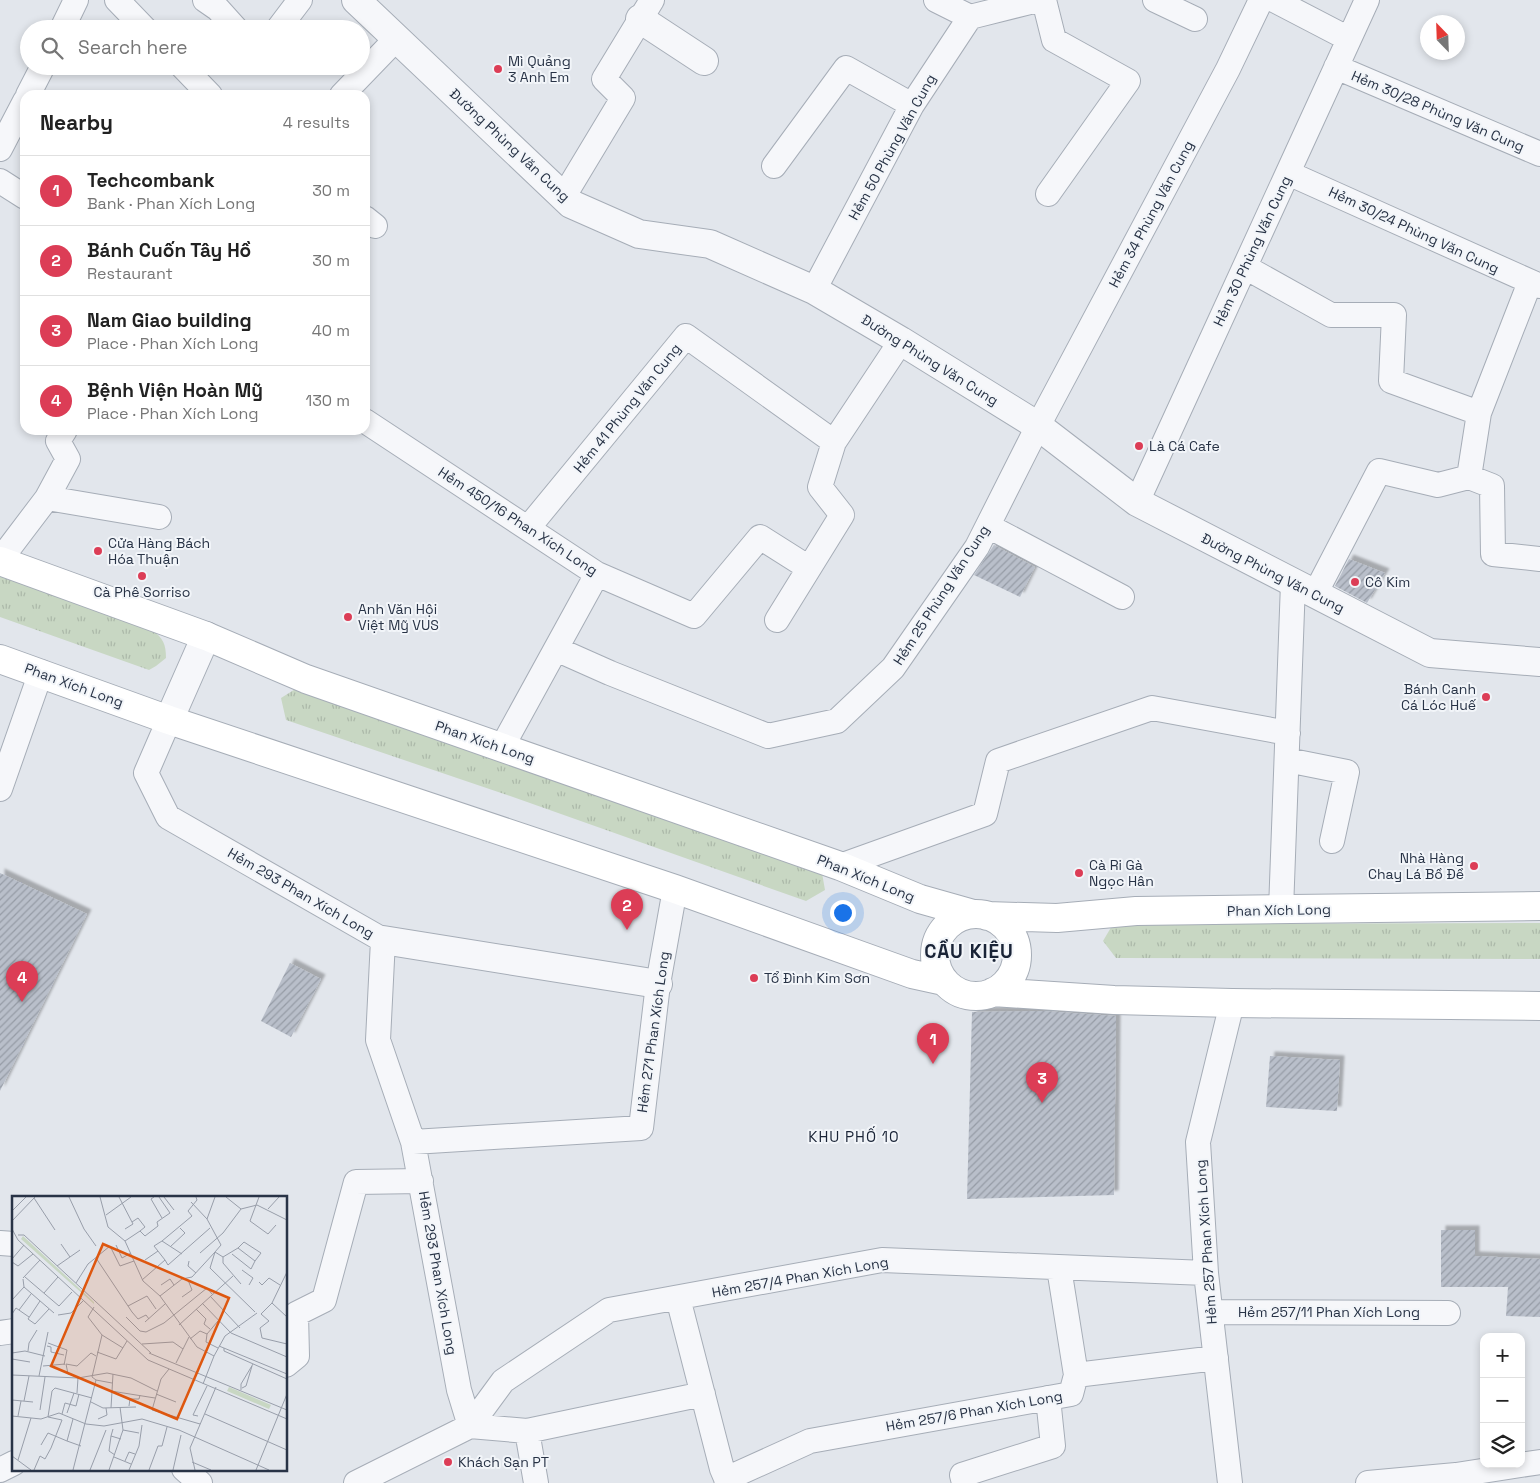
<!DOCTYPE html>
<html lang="en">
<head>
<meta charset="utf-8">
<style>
	body { margin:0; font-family:"Space Grotesk",sans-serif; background:#f6f6f6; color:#222 }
	.controls { position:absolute; right:15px; bottom:15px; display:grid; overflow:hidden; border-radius:10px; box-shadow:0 2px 8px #0003 }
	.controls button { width:45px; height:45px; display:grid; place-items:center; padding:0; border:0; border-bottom:1px solid #e0e0e0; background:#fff; color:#222; font:25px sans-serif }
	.compass { position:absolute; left:1420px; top:15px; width:45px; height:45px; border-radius:50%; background:#fff; box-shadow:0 2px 8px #0003; rotate:337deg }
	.you { position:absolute; left:842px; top:912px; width:18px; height:18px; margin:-12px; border:4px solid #fff; border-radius:50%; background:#1a73e8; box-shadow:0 0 0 8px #1a73e833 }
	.badge { display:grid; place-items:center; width:32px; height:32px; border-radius:50%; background:#dc3d56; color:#fff; font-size:16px; font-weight:700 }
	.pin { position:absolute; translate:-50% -41px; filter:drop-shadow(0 1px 2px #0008) }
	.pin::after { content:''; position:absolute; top:26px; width:18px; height:15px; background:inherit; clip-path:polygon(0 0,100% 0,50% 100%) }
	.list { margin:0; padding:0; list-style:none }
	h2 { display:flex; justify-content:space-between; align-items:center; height:65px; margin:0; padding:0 20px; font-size:21px }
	h2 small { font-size:16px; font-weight:400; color:#767676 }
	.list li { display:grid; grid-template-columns:32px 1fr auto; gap:15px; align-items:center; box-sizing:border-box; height:70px; padding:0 20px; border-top:1px solid #e0e0e0 }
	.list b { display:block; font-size:19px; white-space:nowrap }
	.list p { margin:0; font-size:16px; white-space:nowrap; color:#767676 }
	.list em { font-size:16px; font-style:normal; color:#767676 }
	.icon { flex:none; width:28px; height:28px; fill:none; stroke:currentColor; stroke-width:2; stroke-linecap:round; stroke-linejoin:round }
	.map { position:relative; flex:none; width:1540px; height:1483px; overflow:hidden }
	.search { position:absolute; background:#fff; box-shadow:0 2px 8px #0003; left:20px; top:20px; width:350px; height:55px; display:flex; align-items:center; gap:12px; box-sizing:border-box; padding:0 18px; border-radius:28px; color:#767676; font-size:19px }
	.panel { position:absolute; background:#fff; box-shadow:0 2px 8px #0003; left:20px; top:90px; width:350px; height:345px; border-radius:15px }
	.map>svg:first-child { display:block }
	.grass { fill:url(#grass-tufts) }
	.building { fill:url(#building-hatch); filter:url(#shadow) }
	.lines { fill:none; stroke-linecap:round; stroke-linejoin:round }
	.lane-casing { stroke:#a6adb7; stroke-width:26 }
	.street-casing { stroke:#a6adb7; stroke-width:30 }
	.secondary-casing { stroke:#a6adb7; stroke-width:30 }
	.lane { stroke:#f6f7fa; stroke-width:24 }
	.street { stroke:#f6f7fa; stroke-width:28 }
	.secondary { stroke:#fff; stroke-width:28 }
	.poi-dot { fill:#dc3d56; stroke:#f2f5f9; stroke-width:2 }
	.labels { text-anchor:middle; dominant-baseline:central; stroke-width:4; stroke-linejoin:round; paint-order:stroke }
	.poi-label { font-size:14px; fill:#283346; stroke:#f2f5f9; text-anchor:start }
	.street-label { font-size:14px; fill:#283346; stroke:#f2f5f9 }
	.neighbourhood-label { font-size:15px; letter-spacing:1px; fill:#1a2437; stroke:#f2f5f9 }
	.district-label { font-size:19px; font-weight:bold; letter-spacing:1px; fill:#1a2437; stroke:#f2f5f9 }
	.inset-road { fill:none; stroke:#989eaa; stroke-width:1 }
	.view { fill:#de570f; fill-opacity:0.15; stroke:#de570f; stroke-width:2.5 }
	.inset-edge { fill:none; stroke:#283346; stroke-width:2.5 }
</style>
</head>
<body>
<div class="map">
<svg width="1540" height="1483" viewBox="0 0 1540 1483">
	<defs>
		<pattern id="grass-tufts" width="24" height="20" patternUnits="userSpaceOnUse" patternTransform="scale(1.25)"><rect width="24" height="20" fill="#c8d7c3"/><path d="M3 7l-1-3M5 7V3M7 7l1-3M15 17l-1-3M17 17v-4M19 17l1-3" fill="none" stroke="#acb9a9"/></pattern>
		<pattern id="building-hatch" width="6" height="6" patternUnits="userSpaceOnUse" patternTransform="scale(1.25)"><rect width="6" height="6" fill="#b9bfca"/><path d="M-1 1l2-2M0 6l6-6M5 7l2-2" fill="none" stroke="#969ca6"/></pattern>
		<filter id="shadow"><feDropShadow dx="4.5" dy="-4.5" stdDeviation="1" flood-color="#0004"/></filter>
	</defs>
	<rect width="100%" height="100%" fill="#e2e6ec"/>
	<path class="grass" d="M0,576L152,630C163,638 166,644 166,658L156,666L149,670L0,617Z
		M297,688L822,873L825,890L806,901L513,797L286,720L281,698Z
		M1540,923V959L1116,958L1103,941L1113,924Z"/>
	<path class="building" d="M994,545L1035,567L1020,597L974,575Z
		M1349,559L1385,573L1367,603L1335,586Z
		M0,873L87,914L0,1091Z
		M290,963L321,979L291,1037L261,1021Z
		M1044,1011L1116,1016L1114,1195L967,1199L972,1012Z
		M1270,1056L1340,1060L1337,1111L1266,1107Z
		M1441,1230H1475V1256L1540,1259V1317L1506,1316L1508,1287H1441Z"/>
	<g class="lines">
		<defs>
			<path id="lane" d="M117,0L145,29
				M205,0L218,9L236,29
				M936,0L970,17
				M1044,0L1054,40L1128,81L1048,194
				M1155,0L1195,19
				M1274,0L1349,39
				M62,29L76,0
				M278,29L300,0
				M182,66L210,95
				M1336,67L1540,154
				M28,95L43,66
				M342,95L397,38
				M0,149L25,101
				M774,166L846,68L912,105
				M1288,173L1540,286
				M0,181L25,197
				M564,196L623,98L604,79L652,0
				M365,218L375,226
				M1245,267L1331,315H1394L1391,381L1479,413
				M814,290L912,105L970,17L1038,0
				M365,421L597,574L694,616L760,537L809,568
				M1469,477L1492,486L1493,554L1540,559
				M47,498L159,517
				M1137,502L1367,0
				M988,526L1122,597
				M528,528L686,336L834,442
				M0,560L47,498L68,459L58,441L65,430
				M1315,594L1379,471L1438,485L1469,477L1479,413L1530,282
				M777,620L842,515L820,487L834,442L901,341
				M556,649L610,673L768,736L837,721L893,668L977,547L1038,426L1228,69L1261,0
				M169,720L146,773L168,817L383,940L378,1040L413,1142L459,1390L470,1426
				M502,747L597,574
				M1287,760L1347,772L1332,841
				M0,789L41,672
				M840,866L985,814L998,761L1152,708L1288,733
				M1281,910L1293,583
				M413,1142L641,1128L658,984L675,889
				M0,1243L14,1244
				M1059,1268L1076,1375
				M678,1298L722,1469L728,1483
				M1211,1312L1448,1313
				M0,1333L14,1331
				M286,1365L297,1356L296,1314L324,1300L356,1182L421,1181
				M470,1426L527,1431L536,1483
				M527,1431L703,1394
				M184,1469L200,1483
				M0,1470L14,1463
				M726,1479L810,1441L1071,1394L1076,1375L1216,1358
				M356,1483L470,1426L503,1381L609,1310L882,1260L1206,1273
				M964,1483L962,1475L1053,1446L1048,1398
				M1230,1483L1206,1273L1198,1142L1232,1003
				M1368,1483L1456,1475L1540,1462"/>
			<path id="street" d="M356,0L571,204L639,234L710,244L814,290L901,341L1038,426L1137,502L1430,653L1540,662
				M640,19L704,61
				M169,720L206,636
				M383,940L658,984"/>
			<path id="secondary" d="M0,561L206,636L306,679L840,866L920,899L973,914
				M0,659L169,720L675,889L912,974L944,981
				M935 955a41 41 0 1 1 82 0a41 41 0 1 1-82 0Z
				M987,916L1057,918L1136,911L1540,906
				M993,992L1114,1000L1232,1003L1540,1006"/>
		</defs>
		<use href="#lane" class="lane-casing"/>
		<use href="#street" class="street-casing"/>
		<use href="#secondary" class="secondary-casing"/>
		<use href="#lane" class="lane"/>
		<use href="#street" class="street"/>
		<use href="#secondary" class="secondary"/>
	</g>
	<g class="poi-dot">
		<circle cx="498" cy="69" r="5"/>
		<circle cx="1139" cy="446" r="5"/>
		<circle cx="98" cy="551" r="5"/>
		<circle cx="142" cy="576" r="5"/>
		<circle cx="1355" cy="582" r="5"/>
		<circle cx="348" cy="617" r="5"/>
		<circle cx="1486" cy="697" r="5"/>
		<circle cx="1474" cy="866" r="5"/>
		<circle cx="1079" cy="873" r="5"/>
		<circle cx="754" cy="978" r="5"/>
		<circle cx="448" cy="1462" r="5"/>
	</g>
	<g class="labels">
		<g class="poi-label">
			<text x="508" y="61">Mì Quảng<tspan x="508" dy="16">3 Anh Em</tspan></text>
			<text x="1149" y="446">Là Cá Cafe</text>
			<text x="108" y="543">Cửa Hàng Bách<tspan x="108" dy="16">Hóa Thuận</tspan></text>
			<text x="1365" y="582">Cô Kim</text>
			<text x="142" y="592" text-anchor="middle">Cà Phê Sorriso</text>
			<text x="358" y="609">Anh Văn Hội<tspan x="358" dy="16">Việt Mỹ VUS</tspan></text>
			<text x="1476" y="689" text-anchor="end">Bánh Canh<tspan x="1476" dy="16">Cá Lóc Huế</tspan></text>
			<text x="1464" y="858" text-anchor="end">Nhà Hàng<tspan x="1464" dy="16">Chay Lá Bồ Đề</tspan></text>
			<text x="1089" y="865">Cà Ri Gà<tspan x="1089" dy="16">Ngọc Hân</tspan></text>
			<text x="764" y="978">Tổ Đình Kim Sơn</text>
			<text x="458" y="1462">Khách Sạn PT</text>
		</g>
		<g class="street-label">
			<text transform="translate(1438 111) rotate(23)">Hẻm 30/28 Phùng Văn Cung</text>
			<text transform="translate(510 145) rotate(43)">Đường Phùng Văn Cung</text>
			<text transform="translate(892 147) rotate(-61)">Hẻm 50 Phùng Văn Cung</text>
			<text transform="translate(1151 214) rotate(-62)">Hẻm 34 Phùng Văn Cung</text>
			<text transform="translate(1414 230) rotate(25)">Hẻm 30/24 Phùng Văn Cung</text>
			<text transform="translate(1252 251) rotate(-65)">Hẻm 30 Phùng Văn Cung</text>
			<text transform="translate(930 360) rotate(32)">Đường Phùng Văn Cung</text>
			<text transform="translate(627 408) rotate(-51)">Hẻm 41 Phùng Văn Cung</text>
			<text transform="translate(518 521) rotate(33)">Hẻm 450/16 Phan Xích Long</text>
			<text transform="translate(1273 573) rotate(27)">Đường Phùng Văn Cung</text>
			<text transform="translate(941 595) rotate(-57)">Hẻm 25 Phùng Văn Cung</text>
			<text transform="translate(74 685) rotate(20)">Phan Xích Long</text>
			<text transform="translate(485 742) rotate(19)">Phan Xích Long</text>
			<text transform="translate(866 878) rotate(22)">Phan Xích Long</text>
			<text transform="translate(301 893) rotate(30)">Hẻm 293 Phan Xích Long</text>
			<text transform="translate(1279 910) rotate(-1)">Phan Xích Long</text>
			<text transform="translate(653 1032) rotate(-82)">Hẻm 271 Phan Xích Long</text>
			<text transform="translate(1206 1242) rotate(-94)">Hẻm 257 Phan Xích Long</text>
			<text transform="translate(438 1273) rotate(80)">Hẻm 293 Phan Xích Long</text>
			<text transform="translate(800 1277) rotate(-10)">Hẻm 257/4 Phan Xích Long</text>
			<text x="1329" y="1312">Hẻm 257/11 Phan Xích Long</text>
			<text transform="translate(974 1411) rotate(-10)">Hẻm 257/6 Phan Xích Long</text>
		</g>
		<g class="neighbourhood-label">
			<text x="854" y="1136">KHU PHỐ 10</text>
		</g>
		<g class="district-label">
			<text x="969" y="951">CẦU KIỆU</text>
		</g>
	</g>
	<g transform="translate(12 1196)">
		<rect width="275" height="275" fill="#e2e6ec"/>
		<path d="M11,40L82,106V108L9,43ZM217,191L259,209L257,213L215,195Z" fill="#c8d7c3"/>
		<path class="inset-road" d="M57,1L72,33L84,50M88,1L96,31L113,45L131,85L148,100L185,151L202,160L191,188M107,1L121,28L113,33M142,1L139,3L150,22M152,1L162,14M203,1L195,23L209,49L203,56L198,72L243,116M214,1L229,13L245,9L275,24M247,1L238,25L256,38L264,29M22,2L43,34M179,6L195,23M256,13L267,1M0,15L14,1M94,19L119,1M0,25L23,1M120,26L126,22L133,31L128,35L133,40L146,30L145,26L158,17L147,1M0,33L6,44L136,164L275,223M6,39H12L139,157M113,45L128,35M150,45L180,20L176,15L185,4L184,1M49,48L58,61M104,49L110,62L119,57M158,51L173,37L168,32M188,57L211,37L229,13M220,58L239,73L243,65M211,61V67L229,88M84,62L120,116L126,123L134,119L137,123M0,63L12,49M133,64L146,55M153,64L156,69L198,32M177,65L176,70L184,77M0,66L6,70L21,58M45,70L68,54M230,74L241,82L237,89M275,76L260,107L249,118L257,125L248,132L250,142L275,148M13,81L47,110L60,96M11,82L28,64M11,83L12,91L42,117M130,84L153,64L142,50L150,45L170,58M247,86L250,89L257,82L268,89M64,87L76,68L98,50L108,70L122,65M149,89L158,83L162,89M32,97L46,81M148,100L170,83L180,81L203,56L211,61L226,52L243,65L249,57L232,46L226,52M198,100L228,132M170,101L180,94L176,84M0,104L12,91M190,107L219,137L275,161M260,107L275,121M116,110L135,100L144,113M184,113L194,123L192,128L198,133M7,114L19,98M0,118L4,112L17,121M46,119L59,117L71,105M114,121L128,135L134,136L152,127L195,92L200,98M16,123L23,128L37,113M16,123L28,105M133,126L153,108M167,129L221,80M195,138L194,146L206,152M90,139L111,152M178,143L188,135L195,138L206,125M36,147L55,154L52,169M130,148L161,146L171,153M35,150L39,151V156L52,159M207,150L275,178M212,152V155L275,183M16,155L17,147L25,134M85,156L104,163L115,145M0,157L13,155L33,160M137,157L275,214M202,160L213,140L245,117M0,163L18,166M164,167L177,141M31,170L53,168M157,173L149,183L140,214L188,228M0,179L66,182L95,177L119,182L145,195M61,179L56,178L54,168L65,170L79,157L84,160M27,180L36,136M80,181L90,139L76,121L82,111M84,184L100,187M230,192L234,190L240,170M229,194V188L241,168M99,195L143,202M65,197L66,182M144,198L164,206M0,204L21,206M12,205L17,180M79,206L91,212L124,211M117,210L118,203H127L128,199M99,212L101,178M28,214L33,181M55,217L62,197M50,218L53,207L64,210L67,198M193,218L275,254M0,220L29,223L47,217L74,228L92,230L130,223L167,234L257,274M6,220L9,205M186,220L181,219L195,190M61,223L55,245L69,250M86,223L95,219L94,212M101,233L99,240L109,243M111,234L127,237M99,240L97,255L103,259M29,249L36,237L55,245M0,260L19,274M102,261L119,268M6,264L19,222M113,265L117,256L123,258M180,266L199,274M22,274L28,260L33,263L39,252L50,224L36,221L40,195L43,192L80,202M61,274L84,184L80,181M78,274L94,234M97,274L111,234L108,211M117,274L127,250L130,229M137,274L146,250H150L155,231M161,274L169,239M183,274L178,252L204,191M244,274L275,198"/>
		<path class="view" d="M91,48L217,102L165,223L39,170Z"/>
		<rect width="275" height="275" class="inset-edge"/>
	</g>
</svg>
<div class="controls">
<button>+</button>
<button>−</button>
<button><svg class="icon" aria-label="layers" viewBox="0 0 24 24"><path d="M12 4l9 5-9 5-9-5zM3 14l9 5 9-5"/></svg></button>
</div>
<svg class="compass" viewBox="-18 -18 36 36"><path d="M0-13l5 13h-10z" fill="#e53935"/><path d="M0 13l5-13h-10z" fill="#767676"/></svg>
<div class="you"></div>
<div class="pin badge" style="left:933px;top:1064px">1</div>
<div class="pin badge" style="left:627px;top:930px">2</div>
<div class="pin badge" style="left:1042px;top:1103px">3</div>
<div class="pin badge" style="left:22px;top:1002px">4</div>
<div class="search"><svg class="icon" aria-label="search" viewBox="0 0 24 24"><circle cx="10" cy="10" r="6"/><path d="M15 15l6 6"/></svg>Search here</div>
<section class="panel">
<h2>Nearby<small>4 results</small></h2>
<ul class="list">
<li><span class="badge">1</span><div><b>Techcombank</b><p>Bank · Phan Xích Long</p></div><em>30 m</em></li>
<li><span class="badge">2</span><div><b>Bánh Cuốn Tây Hồ</b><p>Restaurant</p></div><em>30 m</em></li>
<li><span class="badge">3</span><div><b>Nam Giao building</b><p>Place · Phan Xích Long</p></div><em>40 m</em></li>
<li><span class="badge">4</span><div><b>Bệnh Viện Hoàn Mỹ</b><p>Place · Phan Xích Long</p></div><em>130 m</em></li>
</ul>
</section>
</div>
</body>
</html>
